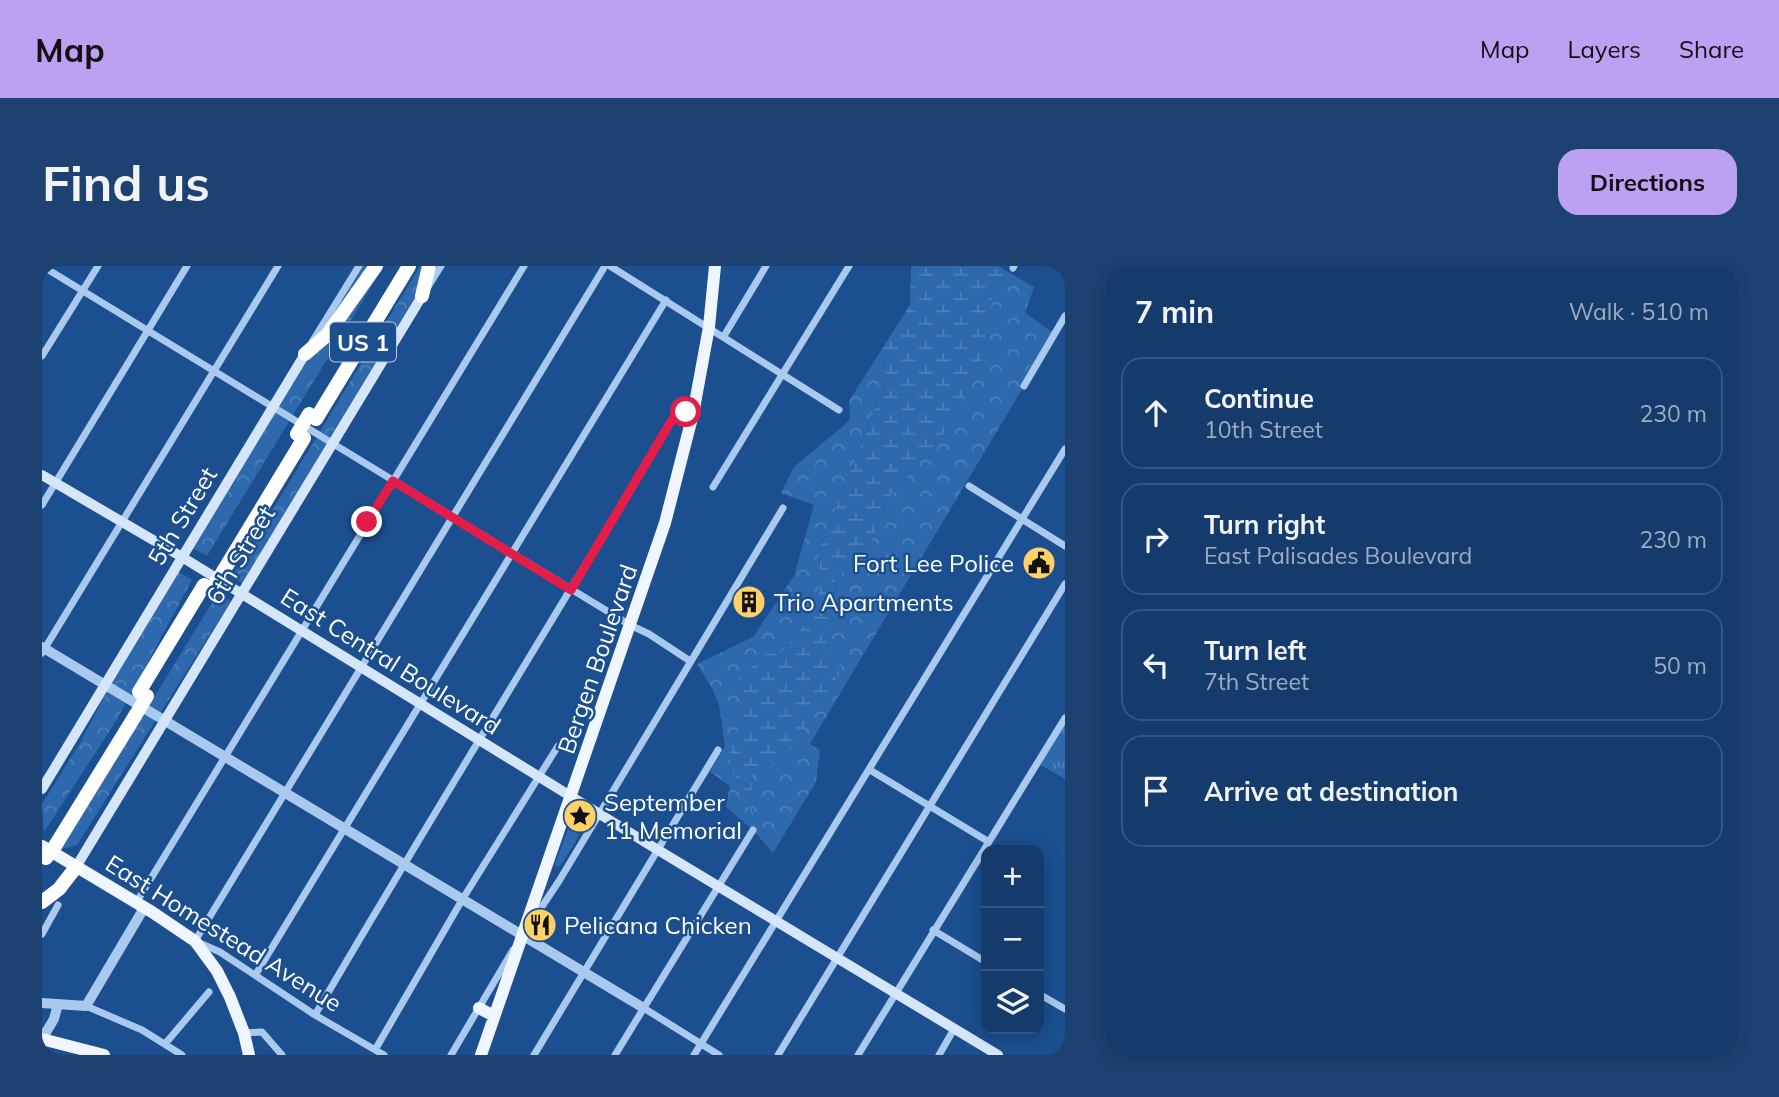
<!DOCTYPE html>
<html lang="en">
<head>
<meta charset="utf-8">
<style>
	body { margin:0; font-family:Mulish,sans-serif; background:#1d4271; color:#f1f3f6 }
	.controls { position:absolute; right:21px; bottom:21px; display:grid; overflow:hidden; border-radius:14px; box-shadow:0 4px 18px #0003 }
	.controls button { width:63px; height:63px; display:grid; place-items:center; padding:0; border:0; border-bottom:2px solid #33557e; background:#143b6b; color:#f1f3f6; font:35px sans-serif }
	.stop { position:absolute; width:21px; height:21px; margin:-16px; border:5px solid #e11d48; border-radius:50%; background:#fff }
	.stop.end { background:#e11d48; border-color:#fff; box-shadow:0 2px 7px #0008 }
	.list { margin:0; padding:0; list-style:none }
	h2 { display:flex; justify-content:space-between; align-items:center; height:91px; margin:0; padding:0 28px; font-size:30px }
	h2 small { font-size:23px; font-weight:400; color:#9dadc1 }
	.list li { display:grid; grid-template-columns:46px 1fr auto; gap:21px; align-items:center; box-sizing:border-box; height:112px; margin:0 14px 14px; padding:0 14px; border:2px solid #33557e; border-radius:21px }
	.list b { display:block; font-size:26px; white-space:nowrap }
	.list p { margin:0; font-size:23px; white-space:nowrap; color:#9dadc1 }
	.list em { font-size:23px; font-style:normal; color:#9dadc1 }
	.icon { flex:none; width:38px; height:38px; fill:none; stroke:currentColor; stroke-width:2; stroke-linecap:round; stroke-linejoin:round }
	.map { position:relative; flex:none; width:1023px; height:789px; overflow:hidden; border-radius:21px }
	header { display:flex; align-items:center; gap:42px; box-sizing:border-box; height:98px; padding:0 35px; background:#bca0f2; color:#111 }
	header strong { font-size:33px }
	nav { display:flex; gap:38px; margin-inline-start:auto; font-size:24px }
	.intro { display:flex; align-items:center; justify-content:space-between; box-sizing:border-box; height:168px; padding:0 42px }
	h1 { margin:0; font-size:49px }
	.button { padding:18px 32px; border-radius:21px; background:#bca0f2; color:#111; font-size:24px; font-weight:700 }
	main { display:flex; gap:42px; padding:0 42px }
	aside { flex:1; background:#143b6b; border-radius:21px; box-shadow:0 4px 18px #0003 }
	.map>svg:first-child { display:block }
	.forest { fill:url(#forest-crowns) }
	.wetland { fill:url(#wetland-marsh) }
	.park { fill:url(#park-tufts) }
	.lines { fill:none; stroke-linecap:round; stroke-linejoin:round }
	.minor { stroke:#a9c9ee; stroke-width:7 }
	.tertiary { stroke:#a9c9ee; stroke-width:10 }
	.secondary { stroke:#d6e6fa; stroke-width:10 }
	.primary { stroke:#f0f6ff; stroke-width:12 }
	.motorway { stroke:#fff; stroke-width:14 }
	.motorway-bridge { stroke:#fff; stroke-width:14 }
	.route { stroke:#e11d48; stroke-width:9 }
	.labels { text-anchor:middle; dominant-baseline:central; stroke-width:5; stroke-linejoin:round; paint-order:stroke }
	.shield { fill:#1b4f8f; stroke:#bbcadd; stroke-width:2 }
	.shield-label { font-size:23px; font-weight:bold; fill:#fff }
	.street-label { font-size:24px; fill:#fff; stroke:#1b4f8f }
	.poi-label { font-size:24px; fill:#fff; stroke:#1b4f8f; text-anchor:start }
</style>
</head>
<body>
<header>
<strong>Map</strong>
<nav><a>Map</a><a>Layers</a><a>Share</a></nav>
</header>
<div class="intro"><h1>Find us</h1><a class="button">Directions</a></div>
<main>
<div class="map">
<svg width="1023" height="789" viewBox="0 0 1023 789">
	<defs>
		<pattern id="forest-crowns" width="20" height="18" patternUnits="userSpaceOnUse" patternTransform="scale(1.75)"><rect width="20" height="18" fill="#2e69ad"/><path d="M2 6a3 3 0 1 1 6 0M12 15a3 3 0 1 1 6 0" fill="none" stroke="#4d80b9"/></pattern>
		<pattern id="wetland-marsh" width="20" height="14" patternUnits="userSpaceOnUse" patternTransform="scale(1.75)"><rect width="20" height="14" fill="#2e69ad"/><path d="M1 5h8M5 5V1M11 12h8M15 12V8" fill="none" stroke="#4d80b9"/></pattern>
		<pattern id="park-tufts" width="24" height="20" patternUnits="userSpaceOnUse" patternTransform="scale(1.75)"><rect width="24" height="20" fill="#2e69ad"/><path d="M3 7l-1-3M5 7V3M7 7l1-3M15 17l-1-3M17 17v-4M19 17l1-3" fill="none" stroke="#4d80b9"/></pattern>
	</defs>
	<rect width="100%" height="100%" fill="#1b4f8f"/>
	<path class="forest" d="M320,0H342L165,290L145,279Z
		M378,0H392L200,317L190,311Z
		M948,0H956L992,21L983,47L1013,68L768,478L778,484L774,516L731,587L711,564L684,541L688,520L668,506L683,480L677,439L670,422L655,398L711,371L752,310L772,239L739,227L752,201L808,154L807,135L838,86L845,112L778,282L776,344L739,387L693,416L704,457L688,475L710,548L709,507L742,492L783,379L797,350L793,312L827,280L845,234L923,143L924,115L943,89L952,18L963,7Z
		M130,302L150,314L74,455L2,566L0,538L38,477Z
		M176,327L189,335L35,579L19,583Z"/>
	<path class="wetland" d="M869,0H948L964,7L952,18L943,89L924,115L923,143L845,234L827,280L793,312L797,350L783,379L800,404L742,492L709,507L711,551L689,501L688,475L703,457L693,416L724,388L739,387L776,344L778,282L845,112L838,86L868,39Z"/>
	<path class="park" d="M1023,452V513L995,497Z
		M535,540L549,550L519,599L515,601L513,598Z"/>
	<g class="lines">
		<path class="minor" d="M0,0L588,359L607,368L648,395
			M568,0L797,144
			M971,2L972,0
			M386,21L399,0
			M682,70L724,0
			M270,76L317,0
			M0,90L56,0
			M982,120L1023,50
			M927,220L1023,280
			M671,221L807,0
			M0,239L145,0
			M0,387L236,0
			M828,504L947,576
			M94,637L482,0
			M489,657L517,615L741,242
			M891,664L944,696
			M0,668L16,639
			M214,708L624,34
			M997,728L1023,743
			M44,740L100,764L140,789
			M600,741L677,789
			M273,749C389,550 511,355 628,157L637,146L651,148
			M202,767L220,766L240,789
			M123,778L167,726
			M333,784L420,634L516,480
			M342,789L273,749L178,686L153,675L563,0
			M409,789L471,684
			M492,789L676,484
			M573,789L711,564
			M652,789L1023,183
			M736,789L1023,318
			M816,789L1023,452
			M897,789L912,763"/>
		<path class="tertiary" d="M0,381L600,741
			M0,737L44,740L102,642
			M0,773L12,753L16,738"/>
		<path class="secondary" d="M0,209L140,291L616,584L956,789
			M0,523L263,88
			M34,601L380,30"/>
		<path class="primary" d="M0,580L110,646L153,675L175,705L188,731L202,767L207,789
			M437,742L452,750
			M0,773L62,789
			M439,789L623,257L651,148L667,61L673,0"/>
		<path class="motorway" d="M380,30L387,0
			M263,88L285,69L334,0
			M274,153L367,0
			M182,304L262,172
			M97,426L162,319
			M13,580L93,450
			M0,636L17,623L34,601"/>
		<path class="motorway-bridge" d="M255,168L267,148
			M170,323L182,304
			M93,450L105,430
			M4,592L13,580"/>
	</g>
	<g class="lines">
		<path class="route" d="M325,256L351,215L529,324L628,157L636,146H644"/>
	</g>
	<defs>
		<symbol id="civic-disc" viewBox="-11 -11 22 22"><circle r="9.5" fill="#ffd166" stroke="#1b4f8f"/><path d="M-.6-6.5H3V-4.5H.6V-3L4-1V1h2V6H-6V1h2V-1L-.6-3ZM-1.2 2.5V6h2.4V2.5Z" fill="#111"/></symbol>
		<symbol id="building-disc" viewBox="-11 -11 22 22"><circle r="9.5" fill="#ffd166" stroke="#1b4f8f"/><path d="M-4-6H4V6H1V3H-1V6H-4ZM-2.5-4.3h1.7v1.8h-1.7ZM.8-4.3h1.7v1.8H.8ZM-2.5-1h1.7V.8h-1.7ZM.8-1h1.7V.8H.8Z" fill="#111"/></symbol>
		<symbol id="sight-disc" viewBox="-11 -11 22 22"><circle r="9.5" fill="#ffd166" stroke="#1b4f8f"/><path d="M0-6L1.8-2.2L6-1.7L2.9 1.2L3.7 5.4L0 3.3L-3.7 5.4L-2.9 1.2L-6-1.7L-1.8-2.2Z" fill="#111"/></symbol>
		<symbol id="restaurant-disc" viewBox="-11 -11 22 22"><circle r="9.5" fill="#ffd166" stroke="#1b4f8f"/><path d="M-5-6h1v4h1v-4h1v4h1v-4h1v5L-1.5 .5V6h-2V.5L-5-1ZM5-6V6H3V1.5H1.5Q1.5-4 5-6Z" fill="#111"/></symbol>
	</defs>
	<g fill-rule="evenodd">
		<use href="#civic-disc" x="978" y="278" width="38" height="38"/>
		<use href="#building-disc" x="688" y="317" width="38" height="38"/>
		<use href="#sight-disc" x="519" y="531" width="38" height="38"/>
		<use href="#restaurant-disc" x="479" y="640" width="38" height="38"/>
	</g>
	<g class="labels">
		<rect class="shield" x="288" y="56.5" width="66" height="39" rx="5"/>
		<g class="shield-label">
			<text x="321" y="76">US 1</text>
		</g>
		<g class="street-label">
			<text transform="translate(140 250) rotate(-59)">5th Street</text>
			<text transform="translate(198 289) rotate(-59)">6th Street</text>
			<text transform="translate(555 393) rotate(-71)">Bergen Boulevard</text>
			<text transform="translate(349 395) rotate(32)">East Central Boulevard</text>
			<text transform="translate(182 667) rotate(32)">East Homestead Avenue</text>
		</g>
		<g class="poi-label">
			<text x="972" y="297" text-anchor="end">Fort Lee Police</text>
			<text x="732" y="336">Trio Apartments</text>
			<text x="562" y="536">September<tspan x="562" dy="28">11 Memorial</tspan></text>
			<text x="522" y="659">Pelicana Chicken</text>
		</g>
	</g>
</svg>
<div class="controls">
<button>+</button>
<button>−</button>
<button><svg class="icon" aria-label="layers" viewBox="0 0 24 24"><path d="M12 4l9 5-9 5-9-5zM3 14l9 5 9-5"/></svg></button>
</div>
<div class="stop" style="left:644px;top:146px"></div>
<div class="stop end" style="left:325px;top:256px"></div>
</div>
<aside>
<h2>7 min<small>Walk · 510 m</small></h2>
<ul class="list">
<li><svg class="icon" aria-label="ahead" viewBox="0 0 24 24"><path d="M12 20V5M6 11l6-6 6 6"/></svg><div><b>Continue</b><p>10th Street</p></div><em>230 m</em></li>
<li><svg class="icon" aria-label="right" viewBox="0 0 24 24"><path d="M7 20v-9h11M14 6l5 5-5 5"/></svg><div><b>Turn right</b><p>East Palisades Boulevard</p></div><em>230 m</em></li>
<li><svg class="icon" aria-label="left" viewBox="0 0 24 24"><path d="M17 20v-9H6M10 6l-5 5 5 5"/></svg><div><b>Turn left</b><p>7th Street</p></div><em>50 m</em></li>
<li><svg class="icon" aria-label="arrive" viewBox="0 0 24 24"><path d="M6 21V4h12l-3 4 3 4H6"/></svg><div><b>Arrive at destination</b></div></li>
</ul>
</aside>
</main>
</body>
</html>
